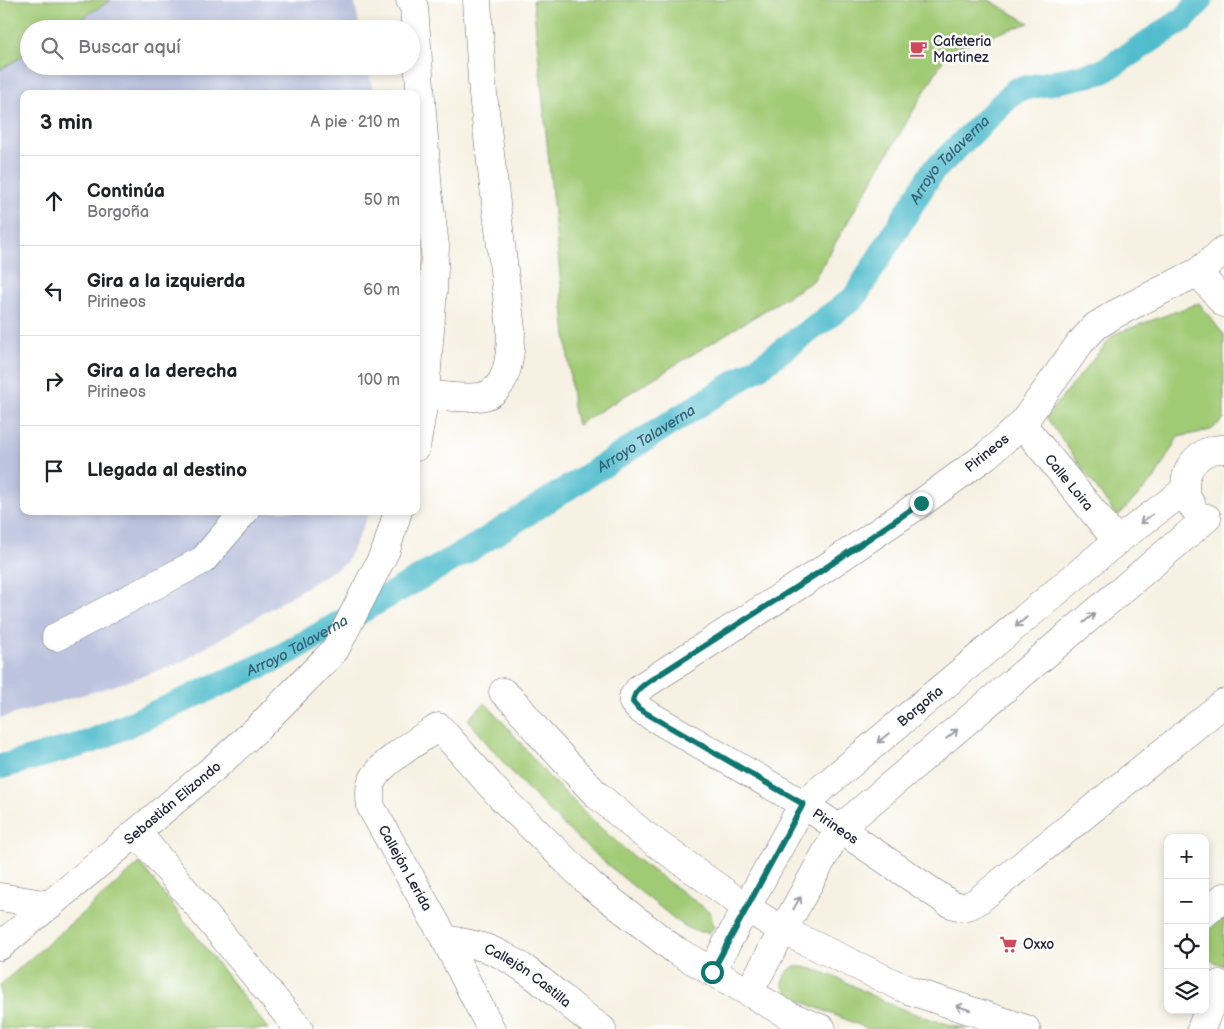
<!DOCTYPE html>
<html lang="es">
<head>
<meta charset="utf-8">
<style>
	body { margin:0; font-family:"Balsamiq Sans",sans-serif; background:#f2f2f2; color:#202124 }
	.controls { position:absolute; right:15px; bottom:15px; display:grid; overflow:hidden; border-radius:10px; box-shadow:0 2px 8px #0003 }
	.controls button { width:45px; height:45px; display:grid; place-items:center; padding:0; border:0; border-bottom:1px solid #e0e0e0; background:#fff; color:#202124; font:25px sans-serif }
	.stop { position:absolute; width:15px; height:15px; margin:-11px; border:4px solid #0f766e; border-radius:50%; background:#fff }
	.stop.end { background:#0f766e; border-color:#fff; box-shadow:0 1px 5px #0008 }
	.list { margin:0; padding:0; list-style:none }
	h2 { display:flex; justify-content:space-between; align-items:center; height:65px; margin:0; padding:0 20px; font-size:21px }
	h2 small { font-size:16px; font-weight:400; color:#757577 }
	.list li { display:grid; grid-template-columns:32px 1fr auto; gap:15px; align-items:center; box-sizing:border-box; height:90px; padding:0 20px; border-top:1px solid #e0e0e0 }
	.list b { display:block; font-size:19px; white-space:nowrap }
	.list p { margin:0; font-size:16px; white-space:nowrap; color:#757577 }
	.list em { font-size:16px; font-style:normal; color:#757577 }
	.icon { flex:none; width:28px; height:28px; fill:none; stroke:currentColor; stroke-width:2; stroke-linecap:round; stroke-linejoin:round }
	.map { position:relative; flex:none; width:1224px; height:1029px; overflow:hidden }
	.search { position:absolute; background:#fff; box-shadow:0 2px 8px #0003; left:20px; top:20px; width:400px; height:55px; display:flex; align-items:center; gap:12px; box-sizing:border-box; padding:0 18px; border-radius:28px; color:#757577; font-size:19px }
	.panel { position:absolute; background:#fff; box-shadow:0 2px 8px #0003; left:20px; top:90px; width:400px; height:425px; border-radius:10px }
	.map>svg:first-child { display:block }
	.industrial { fill:#bbc3de }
	.green { fill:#a1ca75; stroke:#627658 }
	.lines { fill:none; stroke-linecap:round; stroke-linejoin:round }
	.canal { stroke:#50bccc; stroke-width:25 }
	.minor-casing { stroke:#6c6a75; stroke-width:29 }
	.minor { stroke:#fff; stroke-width:28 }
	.oneway { stroke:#9c9ca7 }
	.route { stroke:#0f766e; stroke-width:6 }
	.labels { text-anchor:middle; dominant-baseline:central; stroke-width:5; stroke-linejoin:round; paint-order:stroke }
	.poi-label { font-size:14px; fill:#22223b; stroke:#fff; text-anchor:start }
	.street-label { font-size:14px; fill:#22223b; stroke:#fff }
	.water-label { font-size:15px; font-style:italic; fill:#346075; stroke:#fff }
</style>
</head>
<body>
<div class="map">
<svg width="1224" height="1029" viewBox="0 0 1224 1029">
	<rect width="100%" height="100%" fill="#fff"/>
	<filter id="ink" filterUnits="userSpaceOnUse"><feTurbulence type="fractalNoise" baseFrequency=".02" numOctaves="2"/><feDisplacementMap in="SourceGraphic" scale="10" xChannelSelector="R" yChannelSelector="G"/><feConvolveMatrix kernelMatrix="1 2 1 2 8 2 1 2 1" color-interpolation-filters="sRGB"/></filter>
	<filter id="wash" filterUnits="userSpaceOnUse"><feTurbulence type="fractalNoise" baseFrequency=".0096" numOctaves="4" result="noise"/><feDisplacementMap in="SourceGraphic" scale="20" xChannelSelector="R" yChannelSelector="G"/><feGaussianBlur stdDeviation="1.12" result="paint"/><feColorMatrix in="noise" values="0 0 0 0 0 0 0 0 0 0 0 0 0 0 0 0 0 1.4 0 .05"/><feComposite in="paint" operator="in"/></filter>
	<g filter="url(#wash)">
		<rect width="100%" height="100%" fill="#f6f1e2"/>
		<path class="industrial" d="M111,0H354L360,29H65Z
			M29,52V66H368L373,94H24V511H370L346,563L180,663L110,687L0,718V70Z"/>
		<path class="green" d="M0,0H111L65,29H29V52L0,70Z
			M533,0H989L1029,23L949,50L813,281L577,425L573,407Z
			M1199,303L1224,335V419L1211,430L1178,437L1155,478L1117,517L1046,417L1114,334Z
			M485,703L503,722L547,775L602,829L635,858L710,912L714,927L709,933C705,932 699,932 694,931C681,926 663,909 651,900C584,848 519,787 468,719Z
			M140,863L268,1029H0V985Z
			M1224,918V966L1205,958V933Z
			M795,966C826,969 855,987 883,1001C910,1013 938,1022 967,1029H869L810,1005L791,995L783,987C783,976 785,972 795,966Z"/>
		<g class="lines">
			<path class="canal" id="s1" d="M0,767L90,742L278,658L474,547L758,368L854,298L932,172L1016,90L1102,72L1184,19L1201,0"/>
		</g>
	</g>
	<g filter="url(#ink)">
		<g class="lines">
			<defs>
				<g id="minor">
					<path d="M410,0L414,7L428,191L435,246L433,290L425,395L416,447"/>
					<path id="s2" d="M1224,250L1198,272L1115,314L1096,326L1080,343L1022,424L987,455L921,503L818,573L641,687L633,697V702L639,709L803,804L949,903C960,908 969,908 979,900L1224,703"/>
					<path d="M1198,272L1224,303"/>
					<path d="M416,396C437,394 458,399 479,397C509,394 511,352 511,329L483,95L477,0"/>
					<path id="s3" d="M1022,424L1117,541"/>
					<path d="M1192,506C1174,481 1194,447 1224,449"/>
					<path d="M56,637L203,560L245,511"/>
					<path d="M503,692L516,704L539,733L596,794L642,833L747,908L782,930L908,990L1026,1029"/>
					<path d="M137,832L299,1029"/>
					<path d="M0,897L50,905"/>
					<path d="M1205,913L1224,897"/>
					<path id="s4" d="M445,939C461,942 476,944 491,950C533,968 565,1004 602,1029"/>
					<path id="s5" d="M0,946L215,767L259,727L335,650L386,550L398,511"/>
					<path id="s6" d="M711,972L803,804L1117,541L1185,490"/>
					<path d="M749,992L839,829L1207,518"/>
					<path d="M491,1029L445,939L371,807C370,799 369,791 371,784C377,764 422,738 439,727L501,797L591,885L675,950L788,1015L822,1029"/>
					<path d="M1201,1029L1219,984"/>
				</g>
			</defs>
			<use href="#minor" class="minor-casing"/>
			<use href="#minor" class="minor"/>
		</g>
		<defs><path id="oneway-shaft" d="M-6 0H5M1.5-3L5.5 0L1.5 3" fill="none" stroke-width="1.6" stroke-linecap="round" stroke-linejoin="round" transform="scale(1.25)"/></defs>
		<g class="oneway">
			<use href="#oneway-shaft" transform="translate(1146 519) rotate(143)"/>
			<use href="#oneway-shaft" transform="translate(1089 618) rotate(-40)"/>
			<use href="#oneway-shaft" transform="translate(1021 622) rotate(140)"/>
			<use href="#oneway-shaft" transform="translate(952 734) rotate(-40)"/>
			<use href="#oneway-shaft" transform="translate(883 738) rotate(140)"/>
			<use href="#oneway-shaft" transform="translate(797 903) rotate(-60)"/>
			<use href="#oneway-shaft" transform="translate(963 1008) rotate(-162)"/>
		</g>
	</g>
	<g class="lines" filter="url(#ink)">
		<path class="route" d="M712,972L803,804L639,709L633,702C634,691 643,686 651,680L818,573L921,503"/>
	</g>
	<defs>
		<symbol id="cafe-bare" viewBox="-9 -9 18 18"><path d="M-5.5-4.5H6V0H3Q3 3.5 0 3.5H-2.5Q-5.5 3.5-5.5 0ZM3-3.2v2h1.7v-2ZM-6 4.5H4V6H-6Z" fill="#d1495b" stroke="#fff" stroke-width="2.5" paint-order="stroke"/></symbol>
		<symbol id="supermarket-bare" viewBox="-9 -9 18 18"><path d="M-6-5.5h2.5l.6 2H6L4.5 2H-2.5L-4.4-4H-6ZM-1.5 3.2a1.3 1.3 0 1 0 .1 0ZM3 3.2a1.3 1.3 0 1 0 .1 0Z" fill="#d1495b" stroke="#fff" stroke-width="2.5" paint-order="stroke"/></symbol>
	</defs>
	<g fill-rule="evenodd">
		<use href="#cafe-bare" x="906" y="36" width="25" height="25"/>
		<use href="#supermarket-bare" x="996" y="932" width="25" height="25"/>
	</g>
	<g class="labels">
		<g class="poi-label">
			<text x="933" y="41">Cafeteria<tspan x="933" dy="16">Martinez</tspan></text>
			<text x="1023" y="944">Oxxo</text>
		</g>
		<g class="street-label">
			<text transform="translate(987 453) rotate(-39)">Pirineos</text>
			<text stroke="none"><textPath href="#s3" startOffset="75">Calle Loira</textPath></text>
			<text stroke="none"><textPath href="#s6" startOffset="344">Borgoña</textPath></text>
			<text stroke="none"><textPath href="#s5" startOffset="224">Sebastián Elizondo</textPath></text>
			<text stroke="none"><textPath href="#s2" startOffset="992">Pirineos</textPath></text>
			<text transform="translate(405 868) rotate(61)">Callejón Lerida</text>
			<text stroke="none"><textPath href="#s4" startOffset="92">Callejón Castilla</textPath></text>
		</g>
		<g class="water-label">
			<text stroke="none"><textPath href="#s1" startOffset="1148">Arroyo Talaverna</textPath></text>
			<text stroke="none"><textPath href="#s1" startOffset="728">Arroyo Talaverna</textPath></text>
			<text stroke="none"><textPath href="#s1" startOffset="322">Arroyo Talaverna</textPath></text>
		</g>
	</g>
</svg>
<div class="controls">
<button>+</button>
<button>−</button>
<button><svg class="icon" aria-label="locate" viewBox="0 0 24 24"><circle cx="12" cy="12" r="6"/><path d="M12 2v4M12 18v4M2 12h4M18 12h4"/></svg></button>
<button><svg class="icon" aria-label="layers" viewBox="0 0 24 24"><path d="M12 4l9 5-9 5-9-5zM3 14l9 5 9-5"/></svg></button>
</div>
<div class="stop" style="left:712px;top:972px"></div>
<div class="stop end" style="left:921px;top:503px"></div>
<div class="search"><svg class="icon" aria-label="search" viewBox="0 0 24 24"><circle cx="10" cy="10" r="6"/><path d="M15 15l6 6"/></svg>Buscar aquí</div>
<section class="panel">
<h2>3 min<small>A pie · 210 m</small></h2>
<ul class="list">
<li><svg class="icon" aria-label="ahead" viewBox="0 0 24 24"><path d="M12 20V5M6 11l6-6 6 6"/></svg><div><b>Continúa</b><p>Borgoña</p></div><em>50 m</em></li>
<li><svg class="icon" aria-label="left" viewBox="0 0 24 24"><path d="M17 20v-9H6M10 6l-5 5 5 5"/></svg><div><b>Gira a la izquierda</b><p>Pirineos</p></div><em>60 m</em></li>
<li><svg class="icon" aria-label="right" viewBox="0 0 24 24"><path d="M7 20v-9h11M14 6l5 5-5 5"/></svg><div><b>Gira a la derecha</b><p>Pirineos</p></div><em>100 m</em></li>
<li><svg class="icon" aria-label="arrive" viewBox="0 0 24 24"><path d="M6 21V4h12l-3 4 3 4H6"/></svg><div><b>Llegada al destino</b></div></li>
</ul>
</section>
</div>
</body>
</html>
